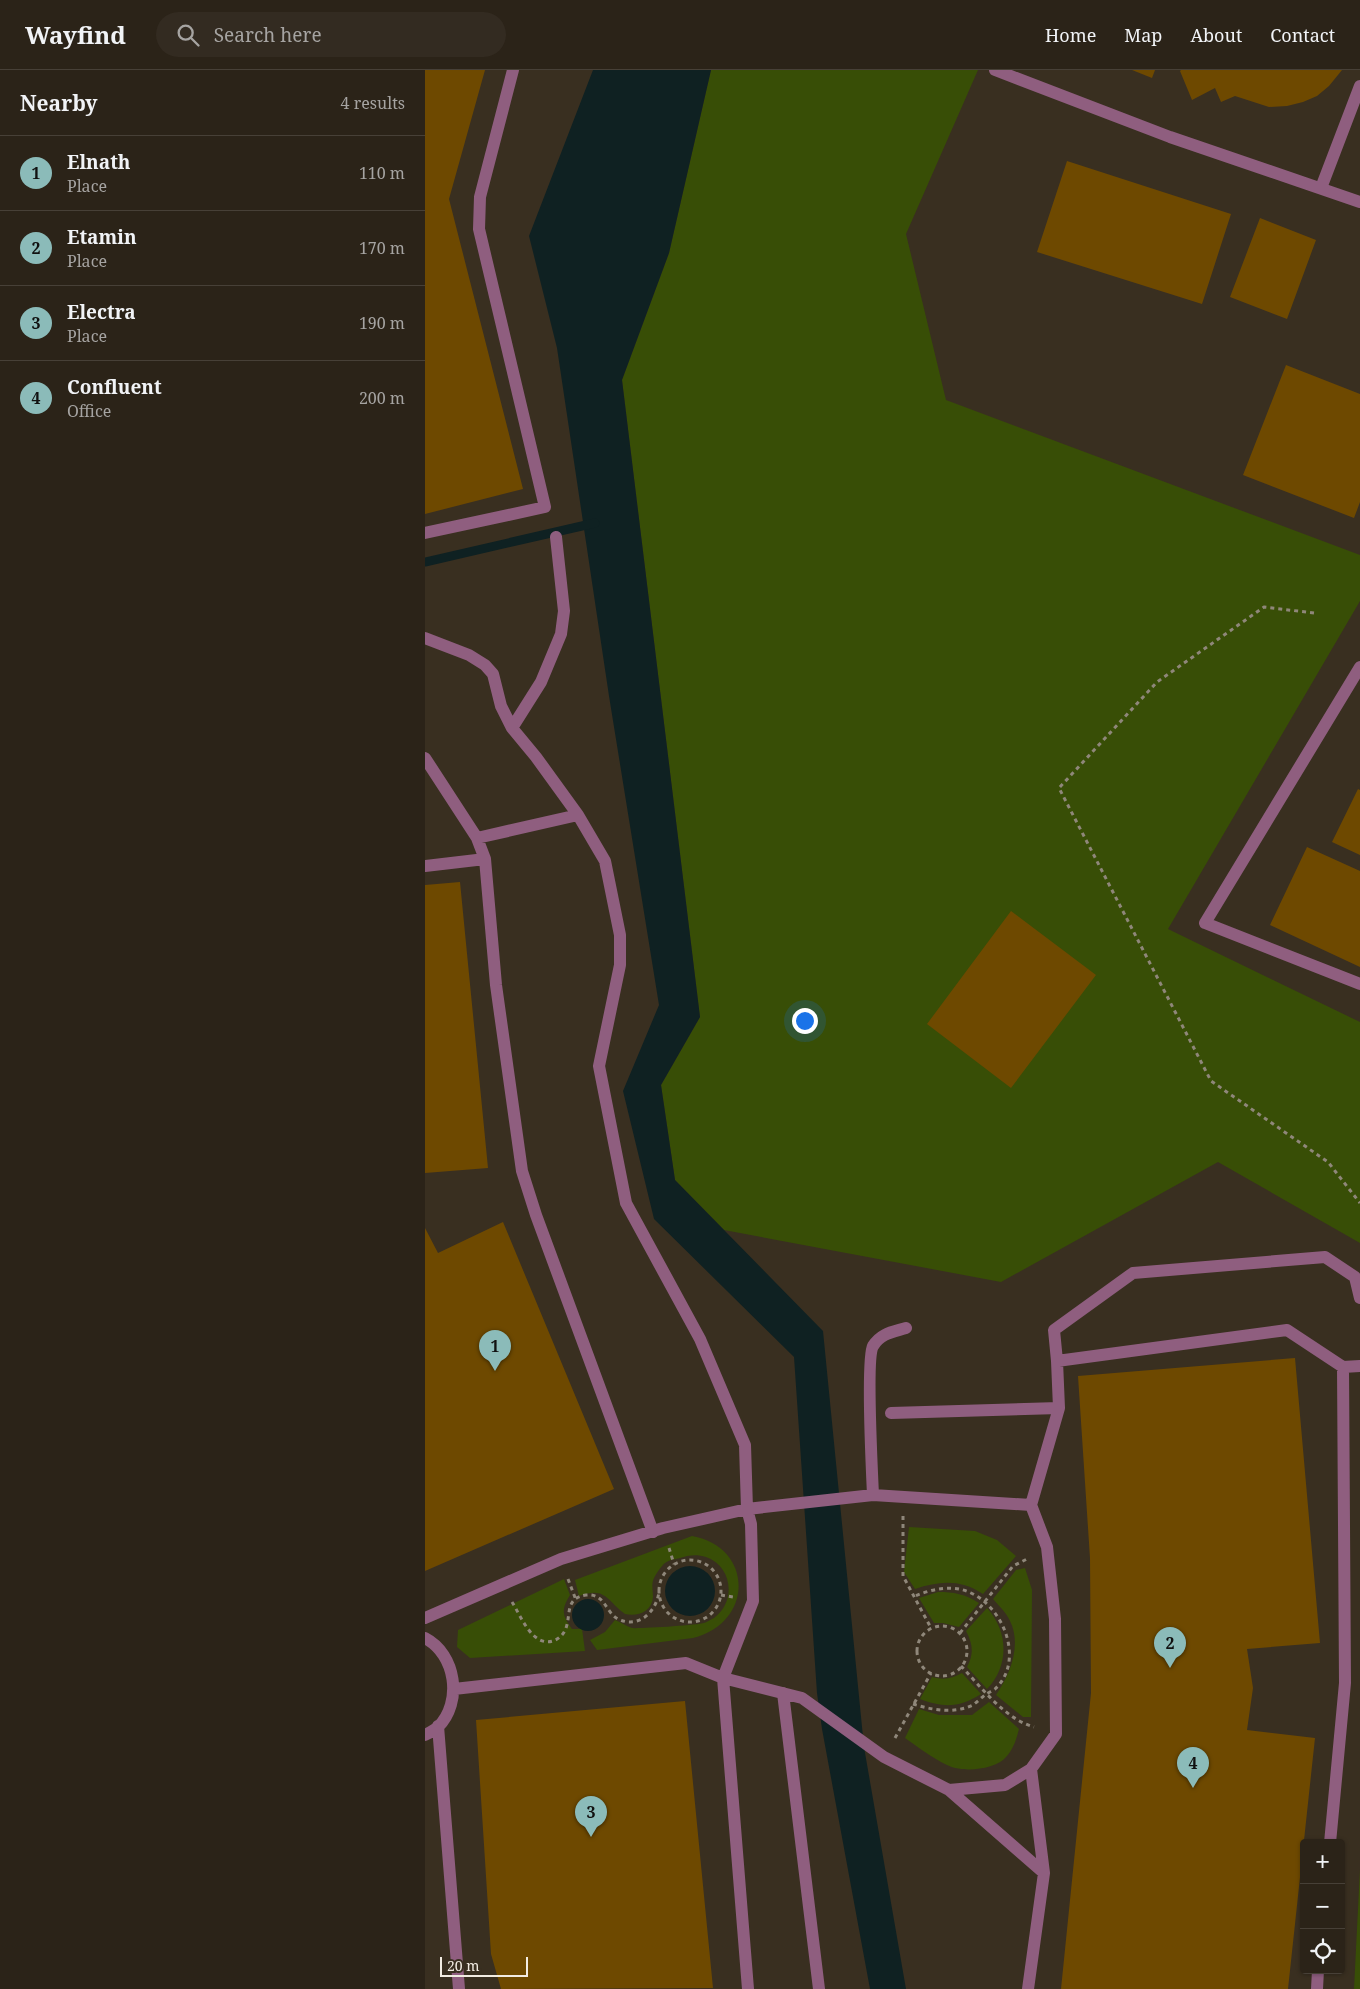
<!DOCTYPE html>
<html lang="en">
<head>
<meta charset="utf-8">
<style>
	body { margin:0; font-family:"Noto Serif",serif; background:#332b21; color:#f1f3f6 }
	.controls { position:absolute; right:15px; bottom:15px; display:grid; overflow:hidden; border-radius:5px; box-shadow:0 1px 4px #0004 }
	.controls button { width:45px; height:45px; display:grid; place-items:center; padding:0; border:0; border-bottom:1px solid #474037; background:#2b2318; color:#f1f3f6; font:25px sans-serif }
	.scale { position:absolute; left:15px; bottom:12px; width:88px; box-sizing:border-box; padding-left:5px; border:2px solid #f2ece2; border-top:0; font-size:14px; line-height:18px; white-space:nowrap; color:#f2ece2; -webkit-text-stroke:4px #392f20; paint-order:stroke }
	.you { position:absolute; left:379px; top:950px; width:18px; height:18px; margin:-12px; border:4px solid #fff; border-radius:50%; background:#1a73e8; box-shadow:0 0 0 8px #1a73e833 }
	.badge { display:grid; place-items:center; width:32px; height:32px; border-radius:50%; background:#8bbbb9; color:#111; font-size:16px; font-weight:700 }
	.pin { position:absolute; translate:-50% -41px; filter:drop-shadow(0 1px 2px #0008) }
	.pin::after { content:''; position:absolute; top:26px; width:18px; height:15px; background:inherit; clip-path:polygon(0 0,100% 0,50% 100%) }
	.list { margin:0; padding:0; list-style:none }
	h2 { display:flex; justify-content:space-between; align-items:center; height:65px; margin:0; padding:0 20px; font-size:21px }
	h2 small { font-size:16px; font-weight:400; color:#a6a4a2 }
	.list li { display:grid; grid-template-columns:32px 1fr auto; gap:15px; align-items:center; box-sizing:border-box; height:75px; padding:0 20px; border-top:1px solid #474037 }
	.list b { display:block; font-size:19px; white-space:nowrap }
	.list p { margin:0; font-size:16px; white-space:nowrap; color:#a6a4a2 }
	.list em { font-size:16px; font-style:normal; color:#a6a4a2 }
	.icon { flex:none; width:28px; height:28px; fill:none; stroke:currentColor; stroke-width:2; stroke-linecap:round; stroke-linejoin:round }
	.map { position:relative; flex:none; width:935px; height:1919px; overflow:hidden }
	header { display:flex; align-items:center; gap:30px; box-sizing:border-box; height:70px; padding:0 25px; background:#2b2318; border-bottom:1px solid #474037 }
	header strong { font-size:24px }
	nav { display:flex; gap:28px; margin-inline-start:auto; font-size:18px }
	.search { width:350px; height:45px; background:#332b21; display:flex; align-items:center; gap:12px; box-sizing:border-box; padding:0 18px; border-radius:28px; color:#a6a4a2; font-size:19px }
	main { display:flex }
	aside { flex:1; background:#2b2318 }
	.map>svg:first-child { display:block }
	.green { fill:#384e06 }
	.water { fill:#0f2122 }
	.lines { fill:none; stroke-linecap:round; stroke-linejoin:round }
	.stream { stroke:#0f2122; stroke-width:9 }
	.building { fill:#6e4900 }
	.path { stroke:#8f877a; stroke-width:3; stroke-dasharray:4 4; stroke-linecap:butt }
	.lane { stroke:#8f5e7f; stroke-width:12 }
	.street { stroke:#8f5e7f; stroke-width:12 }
</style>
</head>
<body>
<header>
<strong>Wayfind</strong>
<div class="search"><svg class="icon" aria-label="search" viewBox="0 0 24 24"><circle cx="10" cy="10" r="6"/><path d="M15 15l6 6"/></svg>Search here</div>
<nav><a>Home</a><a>Map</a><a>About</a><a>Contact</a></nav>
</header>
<main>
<aside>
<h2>Nearby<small>4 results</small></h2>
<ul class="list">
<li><span class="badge">1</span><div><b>Elnath</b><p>Place</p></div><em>110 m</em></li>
<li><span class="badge">2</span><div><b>Etamin</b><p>Place</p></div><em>170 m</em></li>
<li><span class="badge">3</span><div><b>Electra</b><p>Place</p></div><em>190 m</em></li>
<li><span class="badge">4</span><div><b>Confluent</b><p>Office</p></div><em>200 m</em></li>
</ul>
</aside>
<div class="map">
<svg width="935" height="1919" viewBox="0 0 935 1919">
	<rect width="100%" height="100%" fill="#392f20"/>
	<path class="green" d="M286,0H553L481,164L521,330L935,485V531L743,859L935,952V1173L793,1092L576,1212L299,1160L250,1110L236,1015L275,947L197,310L244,183Z
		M484,1457L550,1461L572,1470L591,1486L558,1524C535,1509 515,1511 490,1519L479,1502Z
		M267,1466C329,1477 329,1553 268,1568L172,1580L165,1570L180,1562L190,1550C195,1552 201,1556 207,1558C212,1559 273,1555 279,1553C282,1552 287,1549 289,1548C312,1531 307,1496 281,1487C272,1484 263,1485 255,1488C251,1489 244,1490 240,1493C237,1495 231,1504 229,1508C226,1514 228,1521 228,1527C227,1542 212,1547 200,1544C182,1531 181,1516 154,1526L150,1510Z
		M600,1498L607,1520L606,1647H598L571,1625C585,1605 597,1575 585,1551C581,1542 574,1536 568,1529L591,1500Z
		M139,1509L145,1525C136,1540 137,1545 147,1559H157L160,1581L45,1588L32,1577L33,1560Z
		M513,1522C529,1522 540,1524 554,1533L534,1557L518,1553H509L494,1528Z
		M562,1538C584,1562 584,1596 562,1619L542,1597C549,1584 548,1574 541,1561Z
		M537,1603L556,1624C534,1638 519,1638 495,1629L507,1607C519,1610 526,1609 537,1603Z
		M564,1632L594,1659C591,1670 589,1678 581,1687C570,1700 537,1703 522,1695C507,1688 493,1677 480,1668L494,1639L514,1645H547Z
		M935,1799V1919H929Z"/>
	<path class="water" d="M168,0H286L244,183L197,310L275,947L236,1015L250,1110L398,1261L439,1677L481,1919H445L397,1659L392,1623L369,1287L229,1149L198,1021L234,935L184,626L132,278L104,166Z
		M240 1521a25 25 0 1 1 50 0a25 25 0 1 1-50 0Z
		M147 1545a16 16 0 1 1 32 0a16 16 0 1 1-32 0Z"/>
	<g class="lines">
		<path class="stream" d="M0,492L170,453"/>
	</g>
	<path class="building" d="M0,0H60L24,129L98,419L0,444Z
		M707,0H730L727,8Z
		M756,0H917L904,16L892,26L878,32L862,36L844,37L810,26L796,32L790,18L767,30L755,1Z
		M642,91L806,144L777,234L612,182Z
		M835,148L891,170L862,249L805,227Z
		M861,295L935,324V432L929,448L818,405Z
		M933,719L935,720V785L907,772Z
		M882,777L935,801V897L845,855Z
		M35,812L63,1098L0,1103V815Z
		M586,841L671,905L586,1018L502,954Z
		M78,1152L189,1419L0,1501V1158L13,1183Z
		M870,1288L895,1573L822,1579L828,1618L822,1660L890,1668L863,1919H636L666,1623L665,1488L653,1306Z
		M260,1631L288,1918L76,1919L66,1884L51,1650Z"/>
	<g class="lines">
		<path class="path" d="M889,543L839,537L732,612L634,718L786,1011L903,1092L935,1133
			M478,1446V1506L506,1558
			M244,1478L249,1494
			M234 1521a31 31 0 1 1 62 0a31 31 0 1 1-62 0Z
			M143,1509L151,1530
			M296,1525L308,1527
			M87,1532C96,1546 107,1577 128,1571C134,1569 139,1564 141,1558C146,1544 140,1528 161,1525C180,1523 180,1542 193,1549C214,1559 231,1542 234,1522
			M492 1581a25 25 0 1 1 50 0a25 25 0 1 1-50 0Z
			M535,1563L588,1496L602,1489
			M536,1596C557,1618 580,1649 609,1657
			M488,1634C507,1640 529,1644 548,1635C552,1632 556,1628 560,1625C563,1623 567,1621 570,1619C600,1591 579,1538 546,1523C528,1514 507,1519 490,1526
			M470,1668L506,1603"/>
		<path class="lane" d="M0,463L120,437L54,159L55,127L88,0
			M0,568L44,585L60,595L68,604L76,636L87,658L111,687L153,745L180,791L195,865V895L174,996L201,1133L275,1269L320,1375L322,1439L448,1425L606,1435L622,1477L630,1549L631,1664L606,1699L580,1715L524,1720L459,1687L377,1628L298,1608L323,1919
			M87,658L116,612L136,564L139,541L131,467
			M0,688L52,768L60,789L71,915L97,1101L111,1145L228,1462
			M52,768L153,745
			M0,796L60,789
			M632,1291L629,1260L708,1203L900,1187L930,1207L935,1228
			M918,1297L935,1296
			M466,1343L634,1338
			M448,1425C447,1402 441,1288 448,1276C456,1263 468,1262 481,1258
			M606,1435L634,1338L632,1291L862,1260L918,1297L920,1613L905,1773
			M0,1548L136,1489L238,1458L322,1439L326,1454L328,1531L298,1608L261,1593L29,1619
			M0,1568C31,1584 38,1632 13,1657C10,1660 4,1663 0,1665
			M358,1623L394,1919
			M13,1656L34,1919
			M606,1699L619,1803
			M524,1720L619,1803L603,1919
			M892,1919L893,1900"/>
		<path class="street" d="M570,0L745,67L935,132
			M896,118L935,16
			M935,597L780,853L935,914"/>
	</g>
</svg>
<div class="controls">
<button>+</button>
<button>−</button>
<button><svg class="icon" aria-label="locate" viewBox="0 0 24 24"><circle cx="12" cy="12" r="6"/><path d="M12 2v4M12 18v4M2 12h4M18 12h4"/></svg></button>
</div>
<div class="scale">20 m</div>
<div class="you"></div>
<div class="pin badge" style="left:70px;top:1301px">1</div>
<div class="pin badge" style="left:745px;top:1598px">2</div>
<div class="pin badge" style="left:166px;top:1767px">3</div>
<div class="pin badge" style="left:768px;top:1718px">4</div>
</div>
</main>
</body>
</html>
